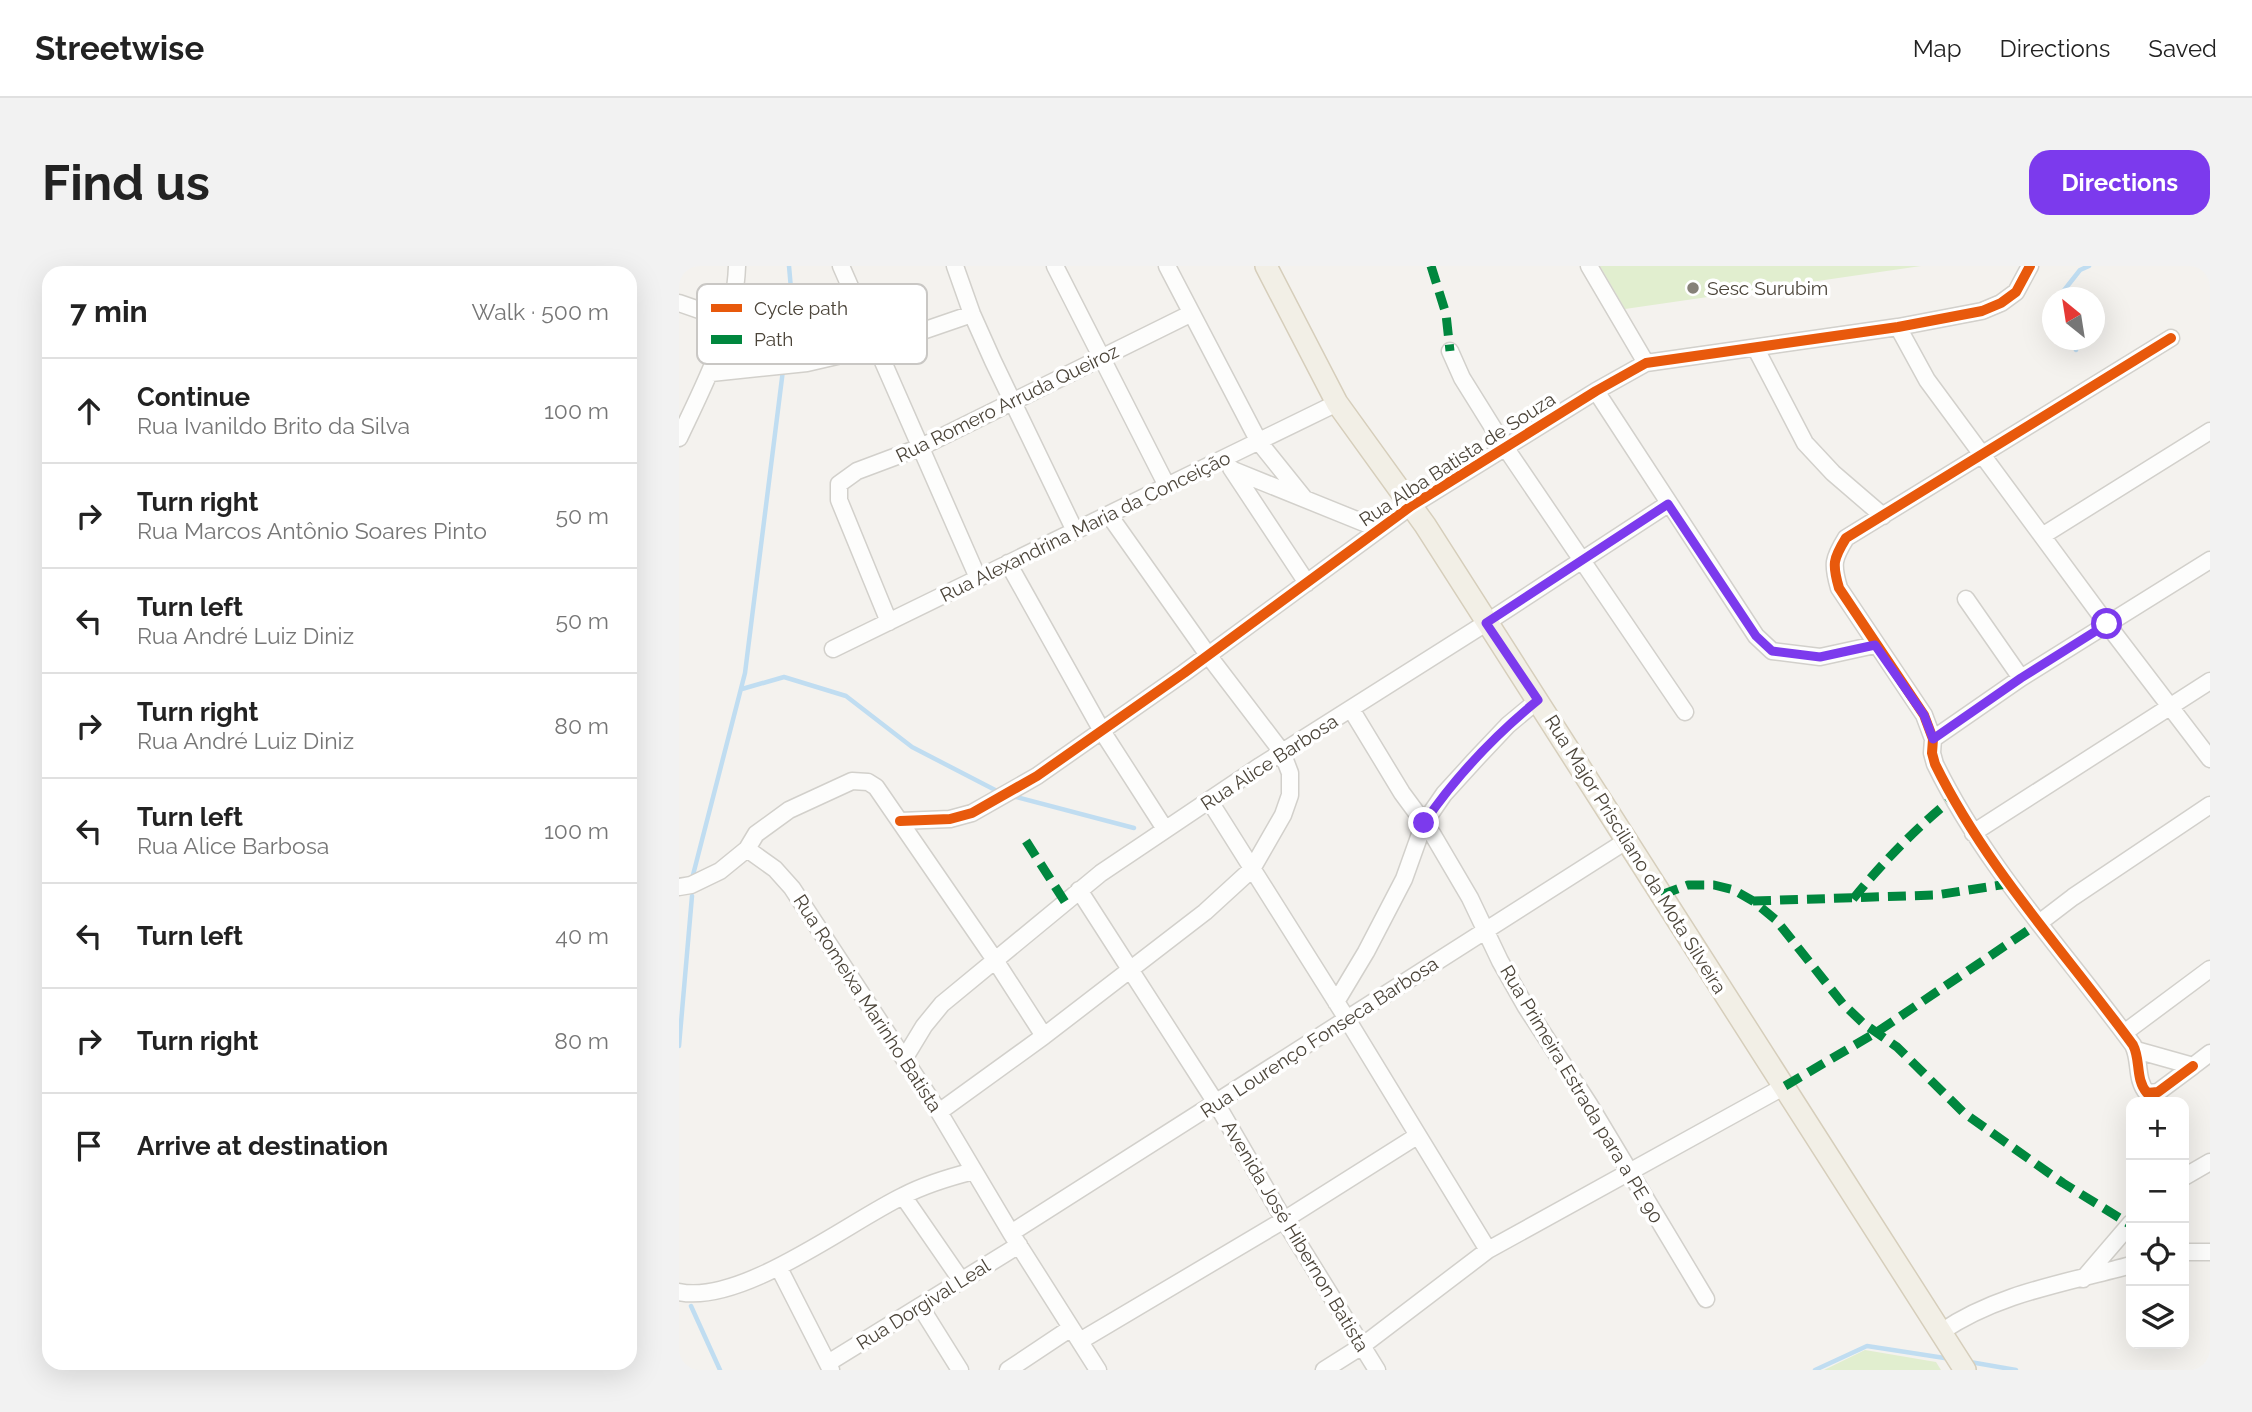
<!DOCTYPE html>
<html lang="en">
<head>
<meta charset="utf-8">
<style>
	body { margin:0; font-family:Raleway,sans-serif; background:#f2f2f2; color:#222 }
	.controls { position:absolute; right:21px; bottom:21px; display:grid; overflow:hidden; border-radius:14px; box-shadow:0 7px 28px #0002 }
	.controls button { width:63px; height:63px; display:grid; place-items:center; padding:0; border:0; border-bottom:2px solid #e0e0e0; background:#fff; color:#222; font:35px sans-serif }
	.compass { position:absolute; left:1363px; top:21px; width:63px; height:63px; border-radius:50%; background:#fff; box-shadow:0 7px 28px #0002; rotate:330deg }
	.stop { position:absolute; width:21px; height:21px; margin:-16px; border:5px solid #7c3aed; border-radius:50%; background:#fff }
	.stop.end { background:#7c3aed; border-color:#fff; box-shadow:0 2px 7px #0008 }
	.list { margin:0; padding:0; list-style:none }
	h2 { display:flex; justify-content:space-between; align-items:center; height:91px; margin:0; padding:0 28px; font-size:30px }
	h2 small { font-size:23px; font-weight:400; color:#767676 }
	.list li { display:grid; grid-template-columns:46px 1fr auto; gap:21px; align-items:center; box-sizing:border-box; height:105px; padding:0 28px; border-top:2px solid #e0e0e0 }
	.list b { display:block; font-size:26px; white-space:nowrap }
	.list p { margin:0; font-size:23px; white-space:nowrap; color:#767676 }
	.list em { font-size:23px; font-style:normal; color:#767676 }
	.icon { flex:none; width:38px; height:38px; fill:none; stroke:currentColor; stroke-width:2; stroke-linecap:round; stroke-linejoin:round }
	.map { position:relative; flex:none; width:1531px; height:1104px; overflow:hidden; border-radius:21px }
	header { display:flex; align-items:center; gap:42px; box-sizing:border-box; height:98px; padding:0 35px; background:#fff; border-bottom:2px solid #e0e0e0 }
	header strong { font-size:33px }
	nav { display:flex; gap:38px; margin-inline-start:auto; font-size:24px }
	.intro { display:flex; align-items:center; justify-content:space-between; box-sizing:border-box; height:168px; padding:0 42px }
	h1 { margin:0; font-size:49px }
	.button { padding:18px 32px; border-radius:21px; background:#7c3aed; color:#fff; font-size:24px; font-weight:700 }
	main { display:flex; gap:42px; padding:0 42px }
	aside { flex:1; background:#fff; border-radius:21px; box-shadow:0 7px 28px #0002 }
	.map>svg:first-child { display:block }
	.green { fill:#e1eecf }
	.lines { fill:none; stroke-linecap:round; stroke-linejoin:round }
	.stream { stroke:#c0ddf1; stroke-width:4.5 }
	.minor-casing { stroke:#d2d0cb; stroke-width:19 }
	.major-casing { stroke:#d6cebb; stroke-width:24 }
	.minor { stroke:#fdfdfc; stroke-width:16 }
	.major { stroke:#f2efe6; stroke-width:21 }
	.quiet { stroke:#00873e; stroke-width:9; stroke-dasharray:18 9; stroke-linecap:butt }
	.cycleway-casing { stroke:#fff; stroke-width:15 }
	.cycleway { stroke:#e8590c; stroke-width:10 }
	.route { stroke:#7c3aed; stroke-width:9 }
	.poi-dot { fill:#868178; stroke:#fff; stroke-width:2.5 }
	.labels { text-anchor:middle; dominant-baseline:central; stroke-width:7; stroke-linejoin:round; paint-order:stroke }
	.poi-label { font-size:19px; fill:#4b4439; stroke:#fff; text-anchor:start }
	.street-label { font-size:19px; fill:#4b4439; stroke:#fff }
	.key { fill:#fff; stroke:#c9c7c4; stroke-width:2 }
	.key-label { font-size:19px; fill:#4b4439 }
</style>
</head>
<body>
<header>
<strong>Streetwise</strong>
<nav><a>Map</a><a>Directions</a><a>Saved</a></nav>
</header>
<div class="intro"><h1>Find us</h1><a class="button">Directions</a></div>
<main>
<aside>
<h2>7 min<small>Walk · 500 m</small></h2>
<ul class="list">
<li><svg class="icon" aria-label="ahead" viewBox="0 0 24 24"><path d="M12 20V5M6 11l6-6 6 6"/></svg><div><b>Continue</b><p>Rua Ivanildo Brito da Silva</p></div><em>100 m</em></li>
<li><svg class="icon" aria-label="right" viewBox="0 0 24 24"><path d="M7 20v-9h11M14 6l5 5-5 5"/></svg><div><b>Turn right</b><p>Rua Marcos Antônio Soares Pinto</p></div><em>50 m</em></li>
<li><svg class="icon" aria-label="left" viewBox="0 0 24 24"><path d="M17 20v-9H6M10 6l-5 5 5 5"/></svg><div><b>Turn left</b><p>Rua André Luiz Diniz</p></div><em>50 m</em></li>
<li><svg class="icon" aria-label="right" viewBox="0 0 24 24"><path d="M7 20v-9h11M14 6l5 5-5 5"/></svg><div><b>Turn right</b><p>Rua André Luiz Diniz</p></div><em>80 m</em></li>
<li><svg class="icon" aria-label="left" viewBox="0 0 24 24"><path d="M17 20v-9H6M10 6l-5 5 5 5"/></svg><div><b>Turn left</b><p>Rua Alice Barbosa</p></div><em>100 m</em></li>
<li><svg class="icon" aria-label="left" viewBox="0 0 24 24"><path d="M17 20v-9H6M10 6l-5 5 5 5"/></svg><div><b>Turn left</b></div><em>40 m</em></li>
<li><svg class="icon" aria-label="right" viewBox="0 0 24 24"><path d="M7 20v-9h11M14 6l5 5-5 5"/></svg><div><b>Turn right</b></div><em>80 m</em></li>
<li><svg class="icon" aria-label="arrive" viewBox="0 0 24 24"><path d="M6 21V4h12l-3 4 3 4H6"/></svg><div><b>Arrive at destination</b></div></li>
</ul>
</aside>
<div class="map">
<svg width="1531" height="1104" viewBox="0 0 1531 1104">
	<rect width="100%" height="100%" fill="#f4f2ee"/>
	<path class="green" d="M921,0H1242L946,43Z
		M1186,1084L1257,1096L1262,1104H1145Z"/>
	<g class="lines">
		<path class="stream" d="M1379,32L1401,4L1410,0
			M1392,74L1397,84
			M105,95L113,34L110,0
			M63,423L105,411L167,430L233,481L320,526
			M337,531L455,562
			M14,609L66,407L104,104
			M0,780L13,630
			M12,1040L41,1104
			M1291,1096L1337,1104
			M1136,1104L1188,1080L1272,1093"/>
		<defs>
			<path id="minor" d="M162,0L299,312
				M276,0L293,48L314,95L396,265
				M376,0L488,220
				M488,0L580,176L625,232
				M910,0L967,97
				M0,37L49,54
				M1219,61L1248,114L1428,358L1531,493
				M1492,72L1167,272C1154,293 1153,298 1160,322L1245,449L1254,473L1253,487L1256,498C1307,602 1386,686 1454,779C1462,794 1456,813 1468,827L1479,826L1514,800
				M1077,83L1126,177L1154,207L1204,250
				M771,85L783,112L826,181L1006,446
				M32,107L128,97L197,81L293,48
				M917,125L1077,370L1093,385L1141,391L1196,379
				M0,172C26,117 56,61 58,0
				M552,202L628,317
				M554,204L700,263
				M1363,270L1531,165
				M329,297L423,465L486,563
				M1287,333L1342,412
				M210,356L160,234V218L178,205L242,181L511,48
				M154,383L658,137
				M672,443L723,527L754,569L791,632L821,695L847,741L910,838L1027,1033
				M1254,473L1342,412L1531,294
				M530,534L668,753L809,984
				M221,555L271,553L293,547L358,510L505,407L732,240L917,125L967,97L1219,61L1303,45L1322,37L1337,26L1351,0
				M1294,567L1531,415
				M68,583L96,603L113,622L260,846L332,967L419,1104
				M0,621L12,619L41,605L68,583L77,568L110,544L173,515L189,516L197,521L316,694L365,770
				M400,624L537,837L605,954L698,1104
				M1360,657L1394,631L1531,539
				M657,736L687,686L725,613L745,557L765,528L795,495L829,459L859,434
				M1445,767L1531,703
				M1457,784L1514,800L1531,787
				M225,793L245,760L263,738L422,607L581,500L807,357L989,238
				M260,846L365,770L526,646L573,603L604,549L611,529V507L603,486L529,389L430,249
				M1505,911L1531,896
				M224,930L282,1014
				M332,967L947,575
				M1505,986H1531
				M100,1002L152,1104
				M1404,1013L1452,957
				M0,1026C63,1039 168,957 224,930C247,918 271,911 295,905
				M241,1040L281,1104
				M1262,1066C1319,1027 1387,1017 1452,999
				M401,1075L605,954L738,870
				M149,1097L340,979
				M329,1104L392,1062
				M645,1104L683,1080L809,984L1106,820"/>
			<path id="major" d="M587,0L658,137L746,259L1286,1104"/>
		</defs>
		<use href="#minor" class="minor-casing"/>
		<use href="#major" class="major-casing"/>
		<use href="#minor" class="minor"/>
		<use href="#major" class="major"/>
		<path class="quiet" d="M752,0L767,48L771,85
			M347,575L386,636
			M982,629L1009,619H1035L1055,624L1074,635L1097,654L1164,738L1184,757L1218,781L1285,847L1384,917L1452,959
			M1174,633C1204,596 1237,562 1274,532
			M1074,635L1257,629L1328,618
			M1106,820L1198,766L1360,657"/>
		<defs>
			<path id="cycleway" d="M1492,72L1167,272C1154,293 1153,298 1160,322L1245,449L1254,473L1253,487L1256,498C1307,602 1386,686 1454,779C1462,794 1456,813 1468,827L1479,826L1514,800
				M221,555L271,553L293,547L358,510L505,407L732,240L917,125L967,97L1219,61L1303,45L1322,37L1337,26L1351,0"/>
		</defs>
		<use href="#cycleway" class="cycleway-casing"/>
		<use href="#cycleway" class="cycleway"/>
	</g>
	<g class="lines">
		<path class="route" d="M745,557C777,510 815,470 859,434L807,357L989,238L1077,370L1093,385L1141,391L1196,379L1245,449L1254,473L1342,412L1428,358"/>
	</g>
	<circle class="poi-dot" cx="1014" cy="22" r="7"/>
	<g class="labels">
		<g class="poi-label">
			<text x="1028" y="22">Sesc Surubim</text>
		</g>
		<g class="street-label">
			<text transform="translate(328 137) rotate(-26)">Rua Romero Arruda Queiroz</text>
			<text transform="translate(778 193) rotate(-33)">Rua Alba Batista de Souza</text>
			<text transform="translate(406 260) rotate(-26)">Rua Alexandrina Maria da Conceição</text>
			<text transform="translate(590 496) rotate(-33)">Rua Alice Barbosa</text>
			<text transform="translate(957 588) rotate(58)">Rua Major Prisciliano da Mota Silveira</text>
			<text transform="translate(189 737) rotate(57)">Rua Romeixa Marinho Batista</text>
			<text transform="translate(640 771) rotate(-33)">Rua Lourenço Fonseca Barbosa</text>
			<text transform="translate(903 828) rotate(59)">Rua Primeira Estrada para a PE 90</text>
			<text transform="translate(617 970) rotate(59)">Avenida José Hibernon Batista</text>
			<text transform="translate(244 1038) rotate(-32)">Rua Dorgival Leal</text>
		</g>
	</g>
	<rect x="18" y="18" width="230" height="80" rx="10" class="key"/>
	<rect x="32" y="38" width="31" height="8" fill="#e8590c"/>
	<rect x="32" y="69" width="31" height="9" fill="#00873e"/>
	<g class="key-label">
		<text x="75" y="49">Cycle path</text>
		<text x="75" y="80">Path</text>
	</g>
</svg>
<div class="controls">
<button>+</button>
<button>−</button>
<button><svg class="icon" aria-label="locate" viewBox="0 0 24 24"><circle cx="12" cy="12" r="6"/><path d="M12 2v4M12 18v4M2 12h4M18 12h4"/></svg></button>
<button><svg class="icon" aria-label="layers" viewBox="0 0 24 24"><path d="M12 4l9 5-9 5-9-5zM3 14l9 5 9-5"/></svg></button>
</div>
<svg class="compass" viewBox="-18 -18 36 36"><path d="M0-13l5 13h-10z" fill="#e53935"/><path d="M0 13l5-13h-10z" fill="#767676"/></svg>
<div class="stop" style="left:1428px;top:358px"></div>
<div class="stop end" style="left:745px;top:557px"></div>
</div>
</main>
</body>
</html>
